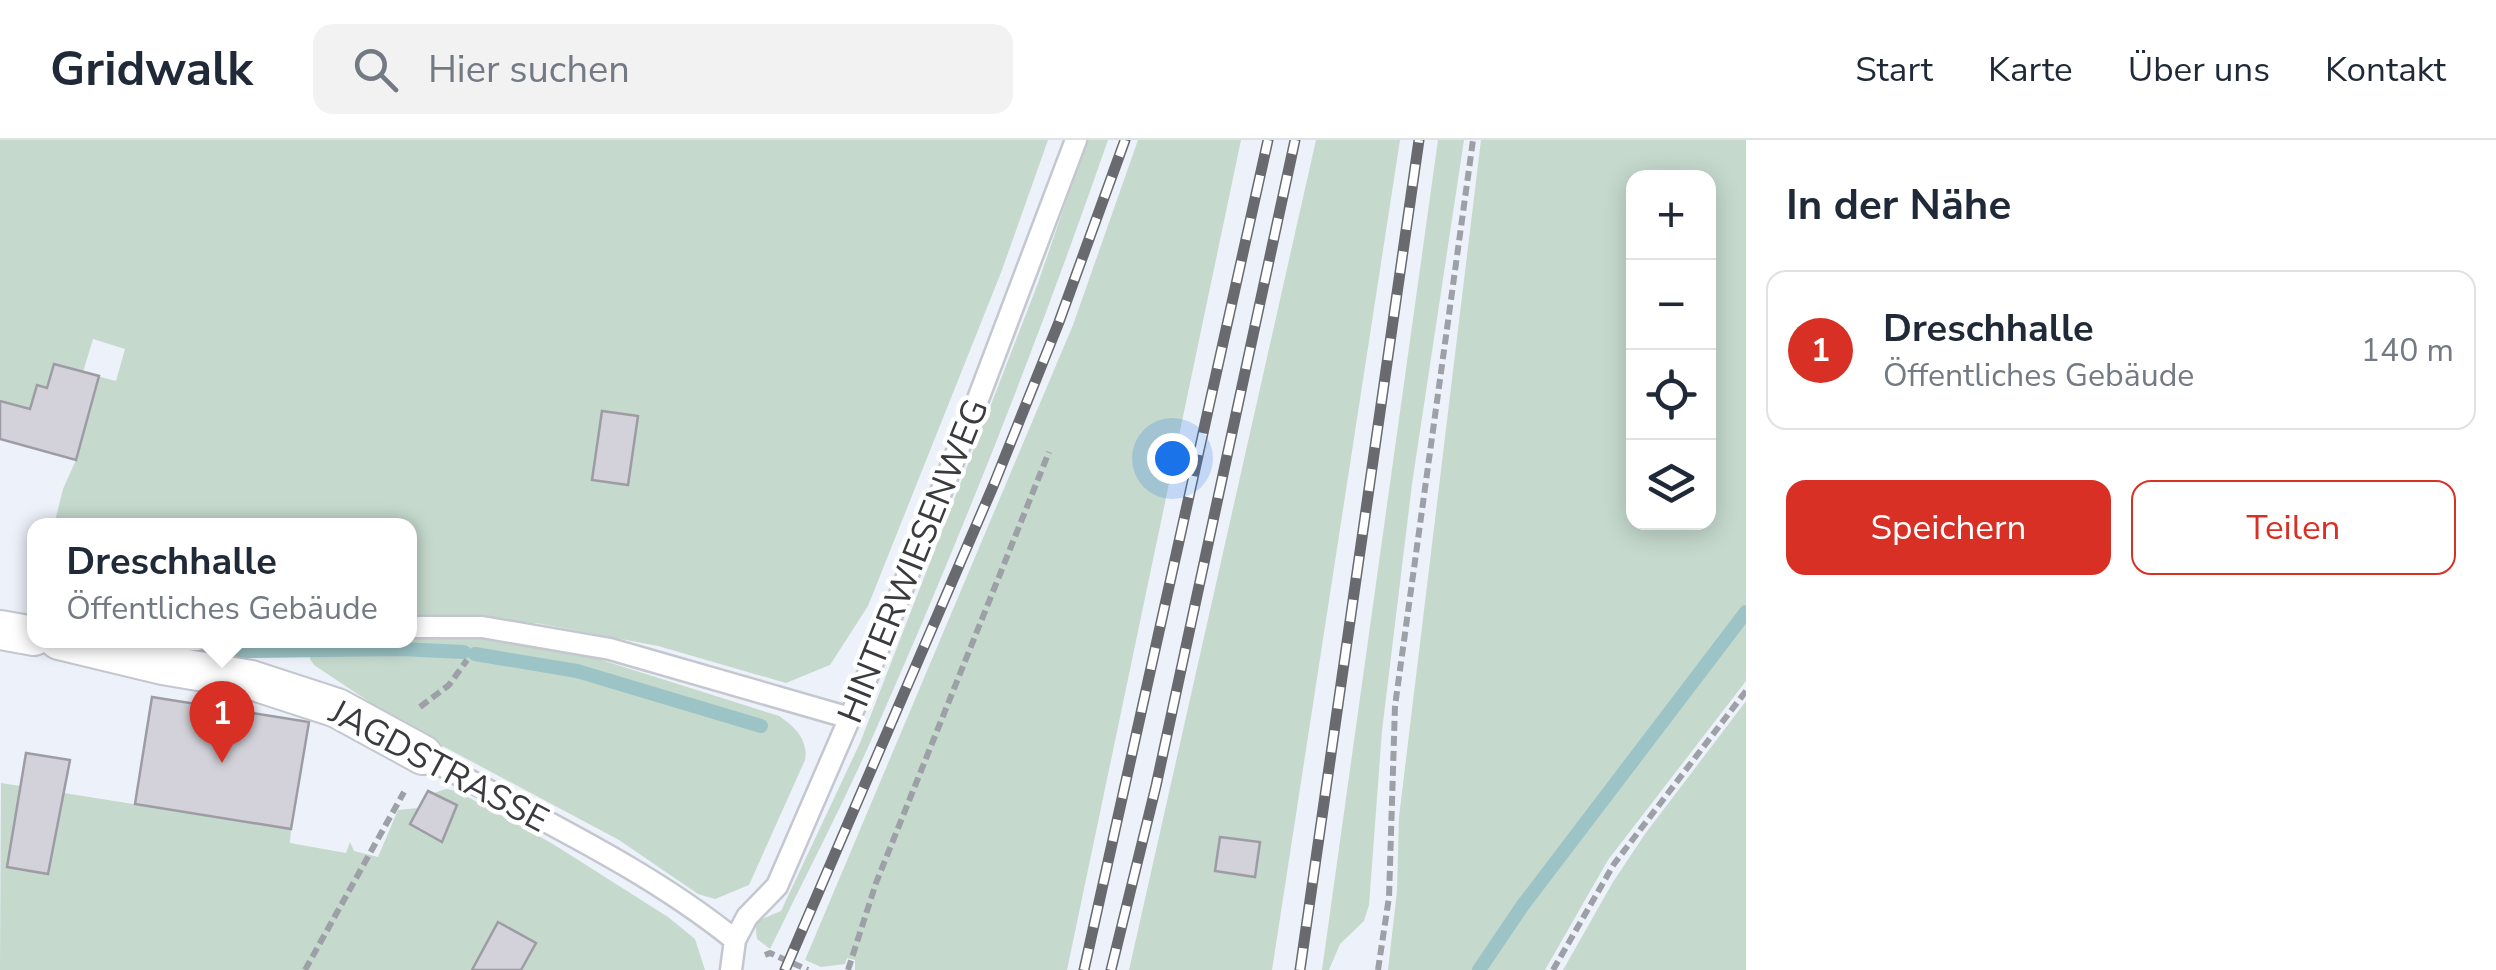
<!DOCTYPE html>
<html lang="de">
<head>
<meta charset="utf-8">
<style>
	body { margin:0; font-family:"Nunito Sans",sans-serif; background:#f2f2f3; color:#1f2937 }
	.controls { position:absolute; right:30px; top:30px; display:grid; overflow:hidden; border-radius:20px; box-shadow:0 5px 25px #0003 }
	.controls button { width:90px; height:90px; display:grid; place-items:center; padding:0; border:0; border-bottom:2px solid #e0e1e3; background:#fff; color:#1f2937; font:50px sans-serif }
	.you { position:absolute; left:1172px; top:318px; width:35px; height:35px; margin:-25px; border:8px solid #fff; border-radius:50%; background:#1a73e8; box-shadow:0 0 0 15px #1a73e833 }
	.badge { display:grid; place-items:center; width:65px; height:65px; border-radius:50%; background:#d93025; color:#fff; font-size:32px; font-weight:700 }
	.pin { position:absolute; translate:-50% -82px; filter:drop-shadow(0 2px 5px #0008) }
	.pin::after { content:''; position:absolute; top:52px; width:35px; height:30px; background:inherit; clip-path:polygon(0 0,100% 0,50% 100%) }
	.popup { position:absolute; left:27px; top:378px; width:390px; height:130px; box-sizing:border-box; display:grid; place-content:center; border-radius:20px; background:#fff; filter:drop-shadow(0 2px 8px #0005); font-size:32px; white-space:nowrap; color:#747a83 }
	.popup b { font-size:38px; color:#1f2937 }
	.popup::after { content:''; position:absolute; left:50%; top:100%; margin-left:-20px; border:20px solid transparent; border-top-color:#fff }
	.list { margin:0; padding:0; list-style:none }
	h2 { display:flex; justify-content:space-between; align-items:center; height:130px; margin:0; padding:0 40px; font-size:42px }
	h2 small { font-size:32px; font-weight:400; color:#747a83 }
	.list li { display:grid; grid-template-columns:65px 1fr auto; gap:30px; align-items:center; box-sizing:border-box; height:160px; margin:0 20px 20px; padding:0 20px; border:2px solid #e0e1e3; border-radius:20px }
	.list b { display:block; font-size:38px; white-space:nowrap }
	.list p { margin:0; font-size:32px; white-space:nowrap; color:#747a83 }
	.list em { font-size:32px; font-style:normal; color:#747a83 }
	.actions { display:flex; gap:20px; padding:30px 40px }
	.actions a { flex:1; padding:22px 0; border:2px solid #d93025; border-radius:20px; text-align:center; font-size:35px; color:#d93025 }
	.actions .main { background:#d93025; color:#fff }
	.icon { flex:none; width:55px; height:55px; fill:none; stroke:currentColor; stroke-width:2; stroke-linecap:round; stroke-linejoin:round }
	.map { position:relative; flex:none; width:1746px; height:830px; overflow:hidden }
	header { display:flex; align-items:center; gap:60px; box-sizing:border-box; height:140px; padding:0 50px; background:#fff; border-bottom:2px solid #e0e1e3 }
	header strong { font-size:48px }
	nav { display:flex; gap:55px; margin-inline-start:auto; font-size:35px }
	.search { width:700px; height:90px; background:#f2f2f3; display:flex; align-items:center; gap:25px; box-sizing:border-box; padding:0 35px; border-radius:20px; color:#747a83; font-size:38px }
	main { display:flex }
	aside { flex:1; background:#fff }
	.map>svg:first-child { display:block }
	.green { fill:#c5d9cd; fill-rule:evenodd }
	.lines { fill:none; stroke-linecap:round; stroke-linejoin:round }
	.stream { stroke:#9cc4c7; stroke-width:14 }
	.building { fill:#d3d2da; stroke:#9d9ca4; stroke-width:2.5 }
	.service-casing { stroke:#c4c7cf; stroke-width:25 }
	.minor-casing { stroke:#c4c7cf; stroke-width:42 }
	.path { stroke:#9da0a6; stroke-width:6; stroke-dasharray:10 5; stroke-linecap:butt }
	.service { stroke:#fff; stroke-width:20 }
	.minor { stroke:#fff; stroke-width:38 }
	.rail-casing { stroke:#686a6f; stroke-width:11 }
	.rail { stroke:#fff; stroke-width:8; stroke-dasharray:22; stroke-linecap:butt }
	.labels { text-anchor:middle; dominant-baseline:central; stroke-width:9; stroke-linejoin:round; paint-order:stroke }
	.street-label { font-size:35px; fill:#3a3b3f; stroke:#fff }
</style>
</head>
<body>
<header>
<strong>Gridwalk</strong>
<div class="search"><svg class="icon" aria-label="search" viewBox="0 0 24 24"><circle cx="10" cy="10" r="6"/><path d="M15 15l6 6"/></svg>Hier suchen</div>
<nav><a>Start</a><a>Karte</a><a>Über uns</a><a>Kontakt</a></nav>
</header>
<main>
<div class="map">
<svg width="1746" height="830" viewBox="0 0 1746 830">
	<rect width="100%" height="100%" fill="#edf1f9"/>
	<path class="green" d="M0,0H1048L1002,130L868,466L830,525L786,543L658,506L536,483L410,480V386L54,385L63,349L76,320L89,234L116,241L125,209L93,199L83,232L47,248L36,246L30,269L0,261Z
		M1087,0H1108C1037,205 957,407 869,605C838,674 803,741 770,809L757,799L755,782L781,771L860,603L1038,143Z
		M1138,0H1241L1067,830H855V820L847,818L845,824L821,827L805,820L1073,185Z
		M1316,0H1400L1272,830H1129Z
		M1438,0H1464L1412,344L1382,591L1369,765L1364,781L1340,804L1329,830H1322Z
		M1481,0H1746V541L1608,720L1545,830H1388L1397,751L1399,677ZM1634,38H1708V382H1634Z
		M410,498H480L570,510L779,576C794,586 809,600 805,620L749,745L715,759L698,754L619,700L407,587L314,525L310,519L311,510L324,502Z
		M1746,561V830H1563L1613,742L1645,694Z
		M1,643L291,689L290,703L346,713L350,702L354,711L378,717L398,670L418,668L425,656L446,649L457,651L553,704L668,777L695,799L705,830H0Z"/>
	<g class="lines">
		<path class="stream" d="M180,512L400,509L464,512
			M475,514L577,531L761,586
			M1479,830L1523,765L1746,472"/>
	</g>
	<path class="building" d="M54,224L99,236L76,320L0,299V261L30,269L37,245L47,248Z
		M602,271L638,276L628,345L592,340Z
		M152,557L309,582L291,689L135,664Z
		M26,613L70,620L48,734L7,727Z
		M428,651L457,665L442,702L410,684Z
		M1220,697L1260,702L1255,737L1215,731Z
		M498,782L536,803L521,830H472Z"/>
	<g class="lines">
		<defs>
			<path id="service" d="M410,487H482L610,509L850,578
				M120,502L198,500
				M423,615C527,674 641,724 735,800
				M731,830L735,800L747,777L777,746L861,552L975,267L1076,0"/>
			<path id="minor" d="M0,490L34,496
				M59,500L163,525L251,540L337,568L423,615"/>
		</defs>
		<use href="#service" class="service-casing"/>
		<use href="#minor" class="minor-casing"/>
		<path class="path" d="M420,567L449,545L467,520
			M765,815L770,813L808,830
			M305,830L404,652
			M848,830L876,743L1049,312
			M1378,830L1389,757L1395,566L1473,0
			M1553,830L1614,724L1746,551"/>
		<use href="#service" class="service"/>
		<use href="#minor" class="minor"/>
		<defs>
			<path id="rail" d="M785,830L994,344L1059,182L1125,0
				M1084,830L1268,0
				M1111,830L1156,646L1295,0
				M1300,830L1419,0"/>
		</defs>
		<use href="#rail" class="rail-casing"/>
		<use href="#rail" class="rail"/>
	</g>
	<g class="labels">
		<g class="street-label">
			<text transform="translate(913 421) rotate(-68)">HINTERWIESENWEG</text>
			<text transform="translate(439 626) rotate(28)">JAGDSTRASSE</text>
		</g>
	</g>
</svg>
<div class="controls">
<button>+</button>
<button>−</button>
<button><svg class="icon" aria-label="locate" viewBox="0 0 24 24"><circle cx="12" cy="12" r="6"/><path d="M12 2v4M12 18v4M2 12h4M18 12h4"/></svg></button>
<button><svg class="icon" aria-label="layers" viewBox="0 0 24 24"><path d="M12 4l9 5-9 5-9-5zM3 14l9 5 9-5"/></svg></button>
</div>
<div class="you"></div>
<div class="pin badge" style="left:222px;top:623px">1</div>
<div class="popup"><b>Dreschhalle</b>Öffentliches Gebäude</div>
</div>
<aside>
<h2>In der Nähe<small></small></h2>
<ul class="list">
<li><span class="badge">1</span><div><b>Dreschhalle</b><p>Öffentliches Gebäude</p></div><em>140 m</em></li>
</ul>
<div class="actions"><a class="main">Speichern</a><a>Teilen</a></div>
</aside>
</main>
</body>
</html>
